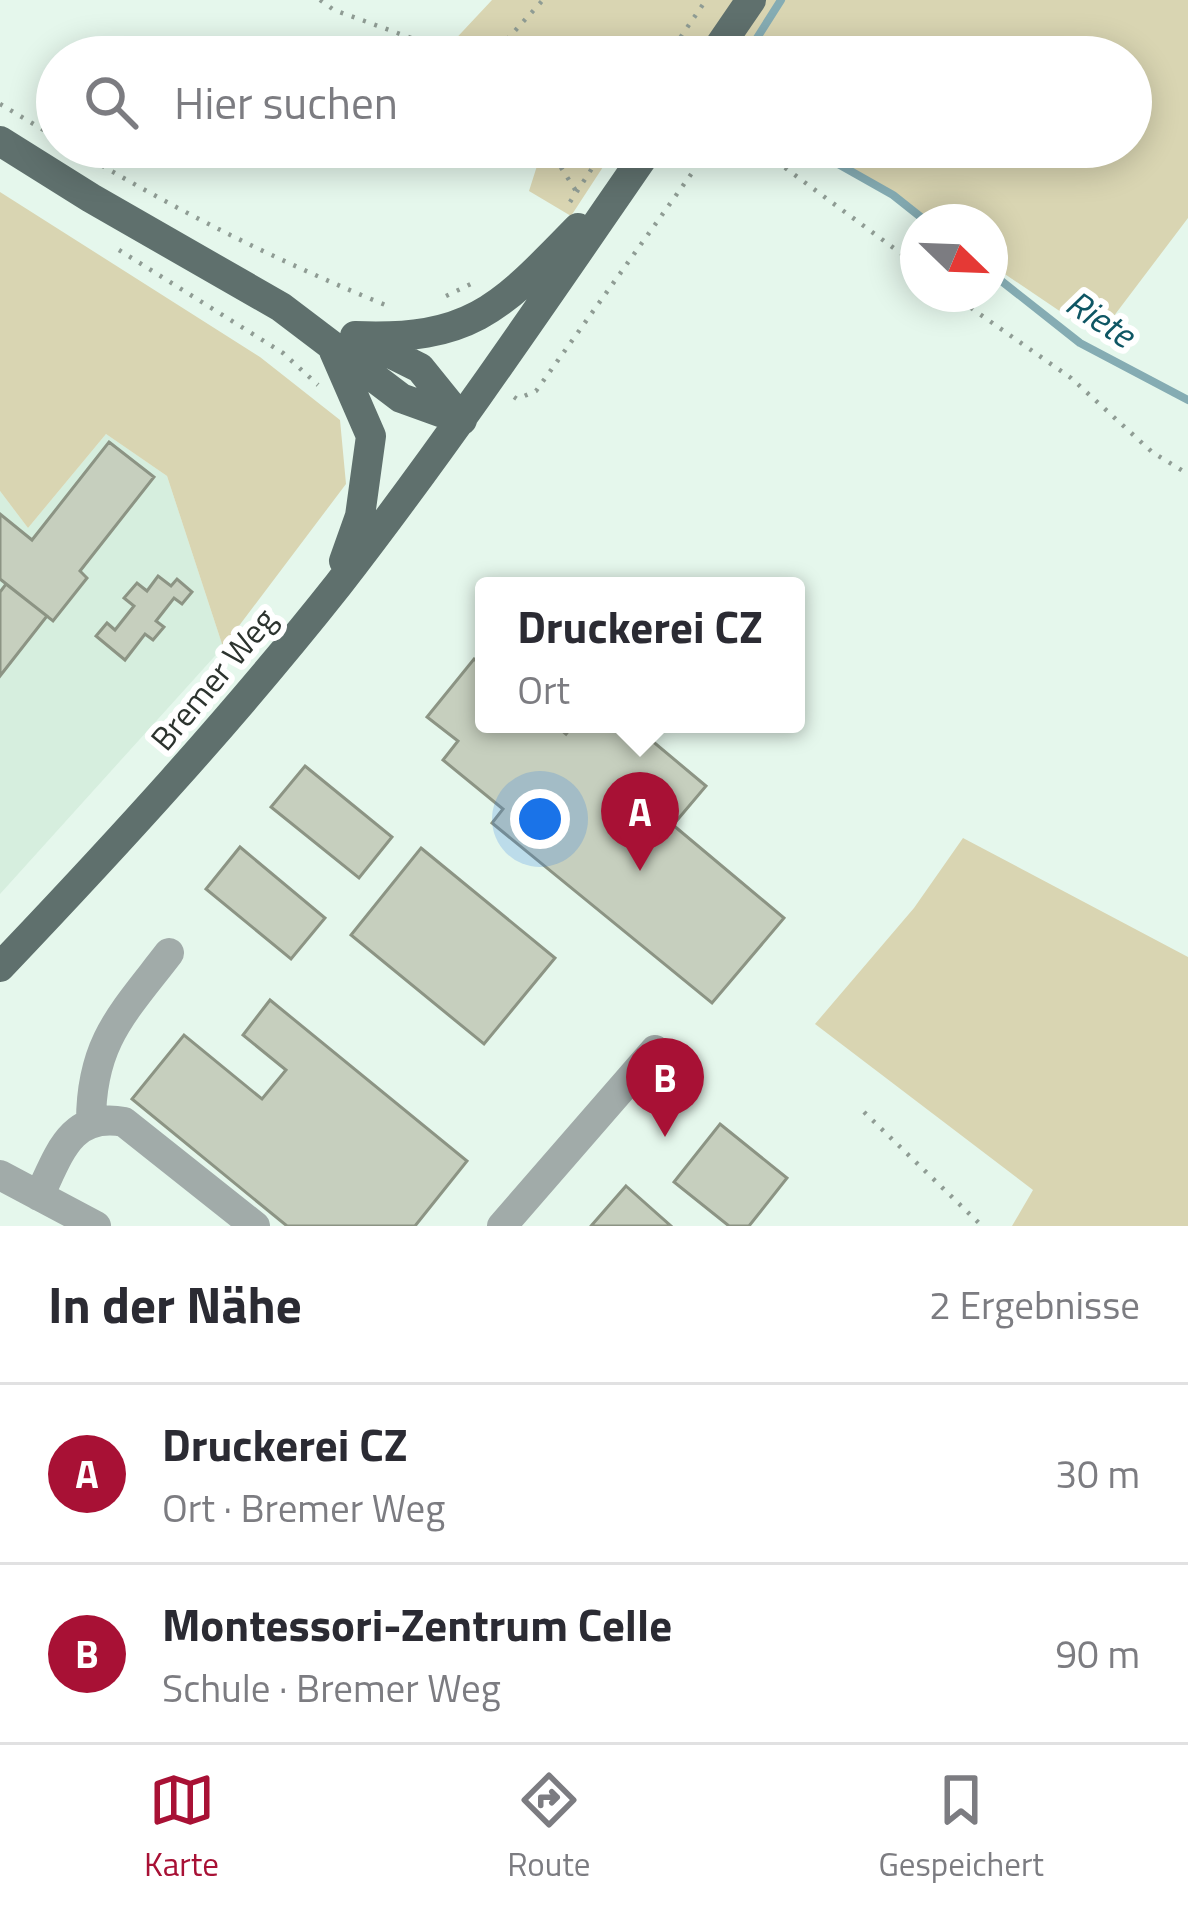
<!DOCTYPE html>
<html lang="de">
<head>
<meta charset="utf-8">
<style>
	body { margin:0; font-family:"Titillium Web",sans-serif; background:#f7f7f7; color:#2b2b33 }
	.compass { position:absolute; left:900px; top:204px; width:108px; height:108px; border-radius:50%; background:#fff; box-shadow:0 6px 30px #0003; rotate:113deg }
	.you { position:absolute; left:540px; top:819px; width:42px; height:42px; margin:-30px; border:9px solid #fff; border-radius:50%; background:#1a73e8; box-shadow:0 0 0 18px #1a73e833 }
	.badge { display:grid; place-items:center; width:78px; height:78px; border-radius:50%; background:#a81135; color:#fff; font-size:39px; font-weight:700 }
	.pin { position:absolute; translate:-50% -99px; filter:drop-shadow(0 3px 6px #0008) }
	.pin::after { content:''; position:absolute; top:63px; width:42px; height:36px; background:inherit; clip-path:polygon(0 0,100% 0,50% 100%) }
	.popup { position:absolute; left:475px; top:577px; width:330px; height:156px; box-sizing:border-box; display:grid; place-content:center; border-radius:12px; background:#fff; filter:drop-shadow(0 3px 9px #0005); font-size:39px; white-space:nowrap; color:#7c7c81 }
	.popup b { font-size:45px; color:#2b2b33 }
	.popup::after { content:''; position:absolute; left:50%; top:100%; margin-left:-24px; border:24px solid transparent; border-top-color:#fff }
	.list { margin:0; padding:0; list-style:none }
	h2 { display:flex; justify-content:space-between; align-items:center; height:156px; margin:0; padding:0 48px; font-size:51px }
	h2 small { font-size:39px; font-weight:400; color:#7c7c81 }
	.list li { display:grid; grid-template-columns:78px 1fr auto; gap:36px; align-items:center; box-sizing:border-box; height:180px; padding:0 48px; border-top:3px solid #e1e1e2 }
	.list b { display:block; font-size:45px; white-space:nowrap }
	.list p { margin:0; font-size:39px; white-space:nowrap; color:#7c7c81 }
	.list em { font-size:39px; font-style:normal; color:#7c7c81 }
	.icon { flex:none; width:66px; height:66px; fill:none; stroke:currentColor; stroke-width:2; stroke-linecap:round; stroke-linejoin:round }
	.map { position:relative; flex:none; width:1188px; height:1226px; overflow:hidden }
	.search { position:absolute; background:#fff; box-shadow:0 6px 30px #0003; left:36px; right:36px; top:36px; height:132px; display:flex; align-items:center; gap:30px; box-sizing:border-box; padding:0 42px; border-radius:66px; color:#7c7c81; font-size:45px }
	.sheet { height:516px; background:#fff }
	nav { display:flex; justify-content:space-around; align-items:center; box-sizing:border-box; height:168px; border-top:3px solid #e1e1e2; background:#fff; font-size:33px; color:#7c7c81 }
	nav a { display:grid; justify-items:center; gap:6px }
	nav .on { color:#a81135 }
	.map>svg:first-child { display:block }
	.built { fill:#d6eede }
	.green { fill:#d9d5b2 }
	.lines { fill:none; stroke-linecap:round; stroke-linejoin:round }
	.stream { stroke:#85acb3; stroke-width:8 }
	.building { fill:#c6cfbe; stroke:#8c9484; stroke-width:3 }
	.path { stroke:#8f9c94; stroke-width:4.5; stroke-dasharray:3 9; stroke-linecap:butt }
	.minor { stroke:#a1aba9; stroke-width:30 }
	.major { stroke:#5f706d; stroke-width:30 }
	.labels { text-anchor:middle; dominant-baseline:central; stroke-width:12; stroke-linejoin:round; paint-order:stroke }
	.street-label { font-size:33px; fill:#2c332e; stroke:#fff }
	.water-label { font-size:36px; font-style:italic; fill:#0e5664; stroke:#fff }
</style>
</head>
<body>
<div class="map">
<svg width="1188" height="1226" viewBox="0 0 1188 1226">
	<rect width="100%" height="100%" fill="#e5f7ec"/>
	<path class="built" d="M106,434L167,476L223,647L0,894V491L28,528Z"/>
	<path class="green" d="M492,0H1188V218L1098,337L990,264V222H928L816,147H1131V57H463L448,47Z
		M543,147H616L571,216L529,191Z
		M0,192L260,357L340,420L346,484L223,647L167,476L106,434L28,528L0,491Z
		M963,838L1188,957V1226H1012L1033,1190L815,1024L914,908Z"/>
	<g class="lines">
		<path class="stream" d="M745,57L781,0
			M808,147L893,195L927,222
			M990,272L1080,343L1188,400"/>
	</g>
	<path class="building" d="M109,442L154,477L80,571L87,578L53,621L0,579V514L32,540Z
		M158,576L171,586L177,579L192,592L182,604L174,598L156,621L164,627L153,640L145,634L125,660L96,636L107,623L115,630L134,606L124,598L137,583L147,591Z
		M6,584L47,616L0,676V592Z
		M474,659L484,667V724H554L566,734L574,724H632L706,786L673,825L784,918L712,1003L492,823L503,809L443,760L458,741L427,717Z
		M305,766L392,837L359,878L271,807Z
		M240,847L325,918L291,959L206,889Z
		M421,848L555,958L484,1044L351,935Z
		M270,1000L467,1161L415,1226H287L132,1099L184,1035L262,1099L286,1070L243,1035Z
		M720,1124L787,1178L749,1226H729L674,1182Z
		M626,1186L671,1226H591Z"/>
	<g class="lines">
		<path class="path" d="M320,0L334,10L461,56L478,57
			M491,57L543,0
			M667,57L706,0
			M0,104L57,138
			M71,147C173,209 277,261 388,306
			M548,147L576,191
			M743,147L761,150L918,266
			M570,202L606,147
			M119,250L283,353L318,385
			M951,294L1071,378L1152,452L1188,474
			M446,296L473,283
			M514,397L517,399L536,391L702,159L720,147
			M864,1112L982,1226"/>
		<path class="minor" d="M91,1122C91,1042 123,1013 169,953
			M0,1175L96,1226
			M39,1196C59,1155 70,1112 124,1122L255,1226
			M502,1226L655,1050"/>
		<path class="major" d="M712,57L751,0
			M0,141L91,198L281,307L401,398L462,420
			M355,336C472,341 501,307 578,228
			M362,339L420,368L462,420
			M334,351L371,436L360,516L344,561
			M0,967C117,844 232,719 338,585C448,443 548,295 650,147"/>
	</g>
	<g class="labels">
		<g class="street-label">
			<text transform="translate(213 679) rotate(-50)">Bremer Weg</text>
		</g>
		<g class="water-label">
			<text transform="translate(1101 318) rotate(33)">Riete</text>
		</g>
	</g>
</svg>
<svg class="compass" viewBox="-18 -18 36 36"><path d="M0-13l5 13h-10z" fill="#e53935"/><path d="M0 13l5-13h-10z" fill="#7c7c81"/></svg>
<div class="you"></div>
<div class="pin badge" style="left:640px;top:871px">A</div>
<div class="popup"><b>Druckerei CZ</b>Ort</div>
<div class="pin badge" style="left:665px;top:1137px">B</div>
<div class="search"><svg class="icon" aria-label="search" viewBox="0 0 24 24"><circle cx="10" cy="10" r="6"/><path d="M15 15l6 6"/></svg>Hier suchen</div>
</div>
<section class="sheet">
<h2>In der Nähe<small>2 Ergebnisse</small></h2>
<ul class="list">
<li><span class="badge">A</span><div><b>Druckerei CZ</b><p>Ort · Bremer Weg</p></div><em>30 m</em></li>
<li><span class="badge">B</span><div><b>Montessori-Zentrum Celle</b><p>Schule · Bremer Weg</p></div><em>90 m</em></li>
</ul>
</section>
<nav>
<a class="on"><svg class="icon" aria-label="map" viewBox="0 0 24 24"><path d="M3 6l6-2 6 2 6-2v14l-6 2-6-2-6 2zM9 4v14M15 6v14"/></svg>Karte</a>
<a><svg class="icon" aria-label="directions" viewBox="0 0 24 24"><path d="M12 3l9 9-9 9-9-9zM9 14v-3h6M13 9l2 2-2 2"/></svg>Route</a>
<a><svg class="icon" aria-label="saved" viewBox="0 0 24 24"><path d="M7 4h10v16l-5-4-5 4z"/></svg>Gespeichert</a>
</nav>
</body>
</html>
